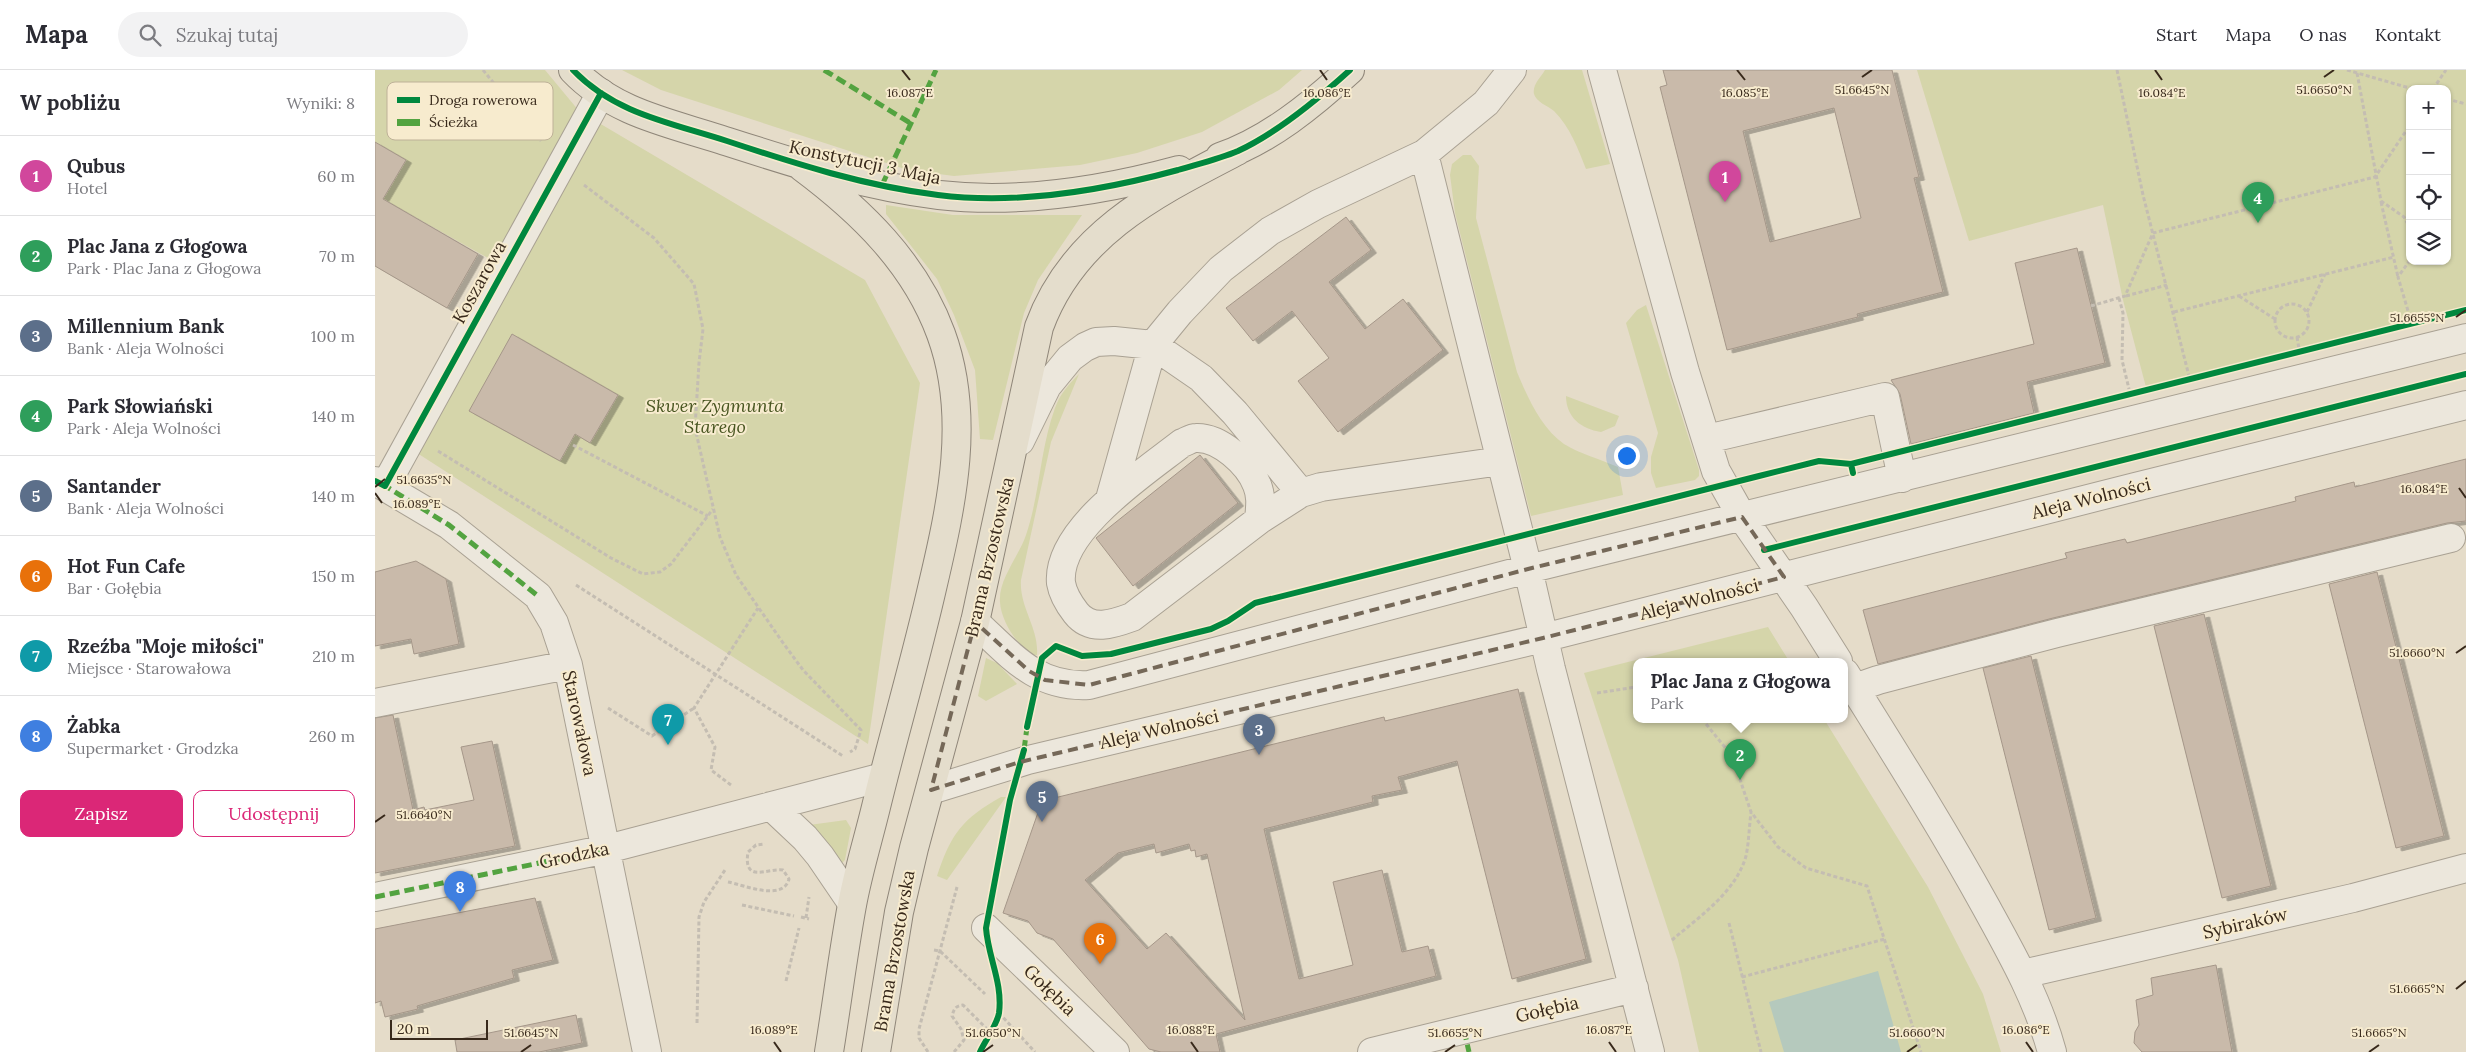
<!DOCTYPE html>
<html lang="pl">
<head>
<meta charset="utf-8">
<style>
	body { margin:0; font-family:Lora,serif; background:#f2f2f3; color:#2b2b33 }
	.controls { position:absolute; right:15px; top:15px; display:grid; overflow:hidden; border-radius:10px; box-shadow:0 1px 4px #0004 }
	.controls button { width:45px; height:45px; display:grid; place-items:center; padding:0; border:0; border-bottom:1px solid #e1e1e2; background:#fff; color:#2b2b33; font:25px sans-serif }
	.scale { position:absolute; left:15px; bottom:12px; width:98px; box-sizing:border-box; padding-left:5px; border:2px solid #38291b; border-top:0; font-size:14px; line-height:18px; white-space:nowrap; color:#38291b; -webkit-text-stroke:4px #f7ebce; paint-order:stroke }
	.you { position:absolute; left:1251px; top:385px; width:18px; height:18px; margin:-12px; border:4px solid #fff; border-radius:50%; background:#1a73e8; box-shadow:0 0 0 8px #1a73e833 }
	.badge { display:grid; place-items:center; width:32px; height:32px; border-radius:50%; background:#db2777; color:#fff; font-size:16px; font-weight:700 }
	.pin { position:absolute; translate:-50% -41px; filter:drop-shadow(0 1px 2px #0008) }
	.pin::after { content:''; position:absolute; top:26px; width:18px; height:15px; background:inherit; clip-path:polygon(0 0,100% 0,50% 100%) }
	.popup { position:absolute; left:1258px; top:588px; width:215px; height:65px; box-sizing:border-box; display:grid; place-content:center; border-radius:10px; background:#fff; filter:drop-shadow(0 1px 4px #0005); font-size:16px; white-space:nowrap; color:#7c7c81 }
	.popup b { font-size:19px; color:#2b2b33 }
	.popup::after { content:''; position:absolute; left:50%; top:100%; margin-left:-10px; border:10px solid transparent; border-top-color:#fff }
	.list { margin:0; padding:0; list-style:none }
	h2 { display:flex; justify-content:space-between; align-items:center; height:65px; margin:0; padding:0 20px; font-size:21px }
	h2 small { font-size:16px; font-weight:400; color:#7c7c81 }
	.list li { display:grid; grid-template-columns:32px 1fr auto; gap:15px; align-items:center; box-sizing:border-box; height:80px; padding:0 20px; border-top:1px solid #e1e1e2 }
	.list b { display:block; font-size:19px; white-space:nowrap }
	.list p { margin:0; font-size:16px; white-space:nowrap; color:#7c7c81 }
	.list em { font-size:16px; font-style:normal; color:#7c7c81 }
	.actions { display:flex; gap:10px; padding:15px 20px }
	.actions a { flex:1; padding:11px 0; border:1px solid #db2777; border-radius:10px; text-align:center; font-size:18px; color:#db2777 }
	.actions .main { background:#db2777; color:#fff }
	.icon { flex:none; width:28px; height:28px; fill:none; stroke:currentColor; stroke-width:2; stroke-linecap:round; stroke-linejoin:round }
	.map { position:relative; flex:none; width:2091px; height:982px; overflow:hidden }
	header { display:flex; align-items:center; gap:30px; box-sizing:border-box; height:70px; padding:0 25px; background:#fff; border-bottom:1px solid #e1e1e2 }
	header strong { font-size:24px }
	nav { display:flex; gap:28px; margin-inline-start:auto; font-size:18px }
	.search { width:350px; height:45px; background:#f2f2f3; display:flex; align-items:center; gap:12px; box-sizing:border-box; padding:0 18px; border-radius:28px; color:#7c7c81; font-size:19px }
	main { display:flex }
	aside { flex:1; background:#fff }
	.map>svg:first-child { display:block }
	.green { fill:#d5d5aa; fill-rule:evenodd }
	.water { fill:#b5c9bd }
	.building { fill:#c9baaa; stroke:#a59789; fill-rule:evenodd; filter:url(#shadow) }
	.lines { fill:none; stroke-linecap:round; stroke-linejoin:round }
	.minor-casing { stroke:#a9a193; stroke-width:30 }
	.major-casing { stroke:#8f8679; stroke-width:30 }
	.path { stroke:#c4bdb2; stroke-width:3; stroke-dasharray:4 2.5; stroke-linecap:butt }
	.minor { stroke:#ece7dc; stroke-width:28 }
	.major { stroke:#e4ddcc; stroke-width:28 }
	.quiet { stroke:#53a340; stroke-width:5; stroke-dasharray:10 5; stroke-linecap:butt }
	.cycleway-casing { stroke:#f7ebce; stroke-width:9 }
	.cycleway { stroke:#00873e; stroke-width:6 }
	.marked { fill:none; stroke:#756858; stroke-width:4; stroke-dasharray:10 6; stroke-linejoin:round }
	.ticks { fill:none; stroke:#38291b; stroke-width:2 }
	.labels { text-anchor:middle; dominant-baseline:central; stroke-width:4; stroke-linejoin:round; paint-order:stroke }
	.street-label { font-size:18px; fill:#38291b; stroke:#f7ebce }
	.park-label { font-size:18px; font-style:italic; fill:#485520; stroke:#f7ebce }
	.key { fill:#f7ebce; stroke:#beb198; stroke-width:1 }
	.key-label { font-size:14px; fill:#38291b }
	.ticks-label { font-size:12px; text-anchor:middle; fill:#38291b; stroke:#f7ebce; stroke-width:4; stroke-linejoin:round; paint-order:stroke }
</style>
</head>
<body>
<header>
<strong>Mapa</strong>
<div class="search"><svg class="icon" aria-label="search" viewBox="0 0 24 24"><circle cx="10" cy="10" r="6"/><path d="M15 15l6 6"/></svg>Szukaj tutaj</div>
<nav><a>Start</a><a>Mapa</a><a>O nas</a><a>Kontakt</a></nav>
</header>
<main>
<aside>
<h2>W pobliżu<small>Wyniki: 8</small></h2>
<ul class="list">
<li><span class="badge" style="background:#d1479c">1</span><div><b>Qubus</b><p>Hotel</p></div><em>60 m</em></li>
<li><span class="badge" style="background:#2e9e5b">2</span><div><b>Plac Jana z Głogowa</b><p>Park · Plac Jana z Głogowa</p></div><em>70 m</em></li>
<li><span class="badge" style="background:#5c6f8a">3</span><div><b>Millennium Bank</b><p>Bank · Aleja Wolności</p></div><em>100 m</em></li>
<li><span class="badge" style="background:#2e9e5b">4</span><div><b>Park Słowiański</b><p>Park · Aleja Wolności</p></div><em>140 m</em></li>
<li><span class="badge" style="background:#5c6f8a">5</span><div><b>Santander</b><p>Bank · Aleja Wolności</p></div><em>140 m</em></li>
<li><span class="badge" style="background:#e8710a">6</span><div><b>Hot Fun Cafe</b><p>Bar · Gołębia</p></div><em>150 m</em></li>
<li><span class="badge" style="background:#0f9aa8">7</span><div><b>Rzeźba &quot;Moje miłości&quot;</b><p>Miejsce · Starowałowa</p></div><em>210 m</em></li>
<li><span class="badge" style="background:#3f7fe0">8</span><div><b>Żabka</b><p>Supermarket · Grodzka</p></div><em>260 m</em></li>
</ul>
<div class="actions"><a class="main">Zapisz</a><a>Udostępnij</a></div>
</aside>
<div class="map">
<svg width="2091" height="982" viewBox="0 0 2091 982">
	<defs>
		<filter id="shadow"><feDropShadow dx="5.5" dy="3" stdDeviation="0" flood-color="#0004"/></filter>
	</defs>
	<rect width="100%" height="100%" fill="#e5dcc9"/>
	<path class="green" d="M0,0H170L204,41L120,192L8,129L31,90L0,72Z
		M247,0H927L904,20L827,62L762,83L705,95L579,106L533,100L286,20Z
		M1170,0H1207L1235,94L1211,99C1203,79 1195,57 1179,41C1173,36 1161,32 1159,24C1157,15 1166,7 1170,0Z
		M1542,0H2091V240L1772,321L1748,230L1728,135L1594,171ZM2035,19H2072V191H2035Z
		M224,53L490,210L545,313L493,674L39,381Z
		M1088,85H1096L1104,96L1101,148L1142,302C1152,326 1166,358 1189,374C1205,384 1225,389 1243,397L1248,425L1156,446L1080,143L1075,105L1077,94Z
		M511,135L578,145H707L663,210L649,243L618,370L605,369L600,300L579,245L562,209L511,144Z
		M1271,235L1324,400V406L1320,410L1281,418L1276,403V387L1283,363L1251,253L1262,240Z
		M704,304L676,372L646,510C644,537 664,558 662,585H659C642,576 626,551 625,532C623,510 644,486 651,465C665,424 665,379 680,338C685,324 693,315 704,304Z
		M1191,326L1244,346L1240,356L1226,362C1206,359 1191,347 1191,326Z
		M1393,557L1414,591H1261V649H1449L1553,817L1608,924L1626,982H1324L1303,890L1209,603Z
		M611,588L622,593L642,614L611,631L603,626Z
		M626,727H631L572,810L562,806C576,764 587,749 626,727Z
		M471,750L476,758L470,790L463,797L434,755Z"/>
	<path class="water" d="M1503,901L1526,982H1409L1394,932Z"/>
	<path class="building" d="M1288,0H1517L1544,107L1539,108L1568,222L1482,244L1483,247L1352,280L1285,17L1292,15ZM1459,38L1486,148L1395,172L1368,61Z
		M0,72L31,90L8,129L103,184L72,238L0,196Z
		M971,147L996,180L954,212L990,259L1028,229L1068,280L963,362L923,311L954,288L917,241L878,271L851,238Z
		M1702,178L1730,293L1652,312L1659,343L1536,374L1525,324L1516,310L1659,274L1640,193Z
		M137,264L243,325L215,373L200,364L185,391L94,341Z
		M825,385L863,433L758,516L721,468Z
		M2091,389V451L2072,453L1678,548L1503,594L1488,540L1692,488L1690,483L1750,469L1752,473L1921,431L1920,427L1979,412L1980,417Z
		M41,491L71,509L84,574L39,584L36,569L0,576V502Z
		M2002,502L2069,766L2021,778L1954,514Z
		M1829,544L1896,816L1847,828L1779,556Z
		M1656,586L1721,848L1674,860L1608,598Z
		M1143,619L1211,889L1137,909L1082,691L1023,707L1027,720L997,726L998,732L889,759L924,909L978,895L958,812L1007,800L1027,882L1053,876L1061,906L841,964L845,982H786L774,979L678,869L662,863L653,851L628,843L667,731L1009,647L1010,651ZM779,774L781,783L814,774L816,781L820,780L821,787L832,784L870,950L791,863L772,879L710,810L743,783Z
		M18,645L38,740L49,737L50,740L99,730L86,677L117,671L140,776L0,803V648Z
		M160,828L178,890L137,900L139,908L42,936L43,939L10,947L6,931L0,933V859Z
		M1841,895L1857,982H1767L1759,973L1760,962L1764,955L1761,930L1778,925L1776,908Z
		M201,945L207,973L164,982H82L80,970Z"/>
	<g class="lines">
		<defs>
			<path id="minor" d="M1227,0L1310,302L1341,401L1367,447L1429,537L1463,591
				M1049,84L1153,499L1176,599L1275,982
				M1332,369L1510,327L1527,408
				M645,371L672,316L695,288L710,277L721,272L739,271L778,275L826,308L860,343L926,423L946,417L1126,391
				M0,411L74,455L163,526L179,553L193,595L272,982
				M10,416L226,23
				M735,429L778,275L805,242L846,199L895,161L943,134L1049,84L1111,33L1137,0
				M884,450C885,438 887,427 882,415C874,394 845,367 821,368C816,368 811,372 807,373C770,402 681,460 686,513C688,525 694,534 701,543C716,562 738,554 757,547L884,450L926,423
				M600,552C636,585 661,618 714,615L1153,499L2091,268
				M1470,603C1518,680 1567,757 1611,837C1637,884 1663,930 1677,982
				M1480,618L1503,610L1682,563L2076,468
				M0,633L193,595
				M556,720L653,690L1168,568L1760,417L2091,335
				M396,736L430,768L445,786L477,833
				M0,827L232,779L508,707
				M611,858L740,982
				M1648,904L1978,828L2091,798
				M997,982L1259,918"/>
			<path id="major" d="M198,0C238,42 291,52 344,69C416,92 488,116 564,125C644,134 727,121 804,100
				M845,87C893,71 938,34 975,0
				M427,97C486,141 540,193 566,264C596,346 577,433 558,514C541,589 519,663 501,737C493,770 483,802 477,835C468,884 462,933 454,982
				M501,982L524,842L539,778L600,552L664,257C698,164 779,124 862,81"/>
		</defs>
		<use href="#minor" class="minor-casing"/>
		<use href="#major" class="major-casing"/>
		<path class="path" d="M108,0L166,71
			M1742,0L1768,125L1814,306
			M1972,0L2038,19
			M1982,3L2006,131L2029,147L2035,158
			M2058,19L2071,0
			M2072,29L2091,34
			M209,115L279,168L319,214L328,259L324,293L320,358L345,467L361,505L406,570L428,600L486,660L480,679L475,682
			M2006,132L2023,207
			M2035,190L2023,207L2036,251
			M1751,226L1792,215
			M1864,226L1900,249
			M1744,228L1748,243L1747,290L1754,319
			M1900 251a17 17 0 1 1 34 0a17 17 0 1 1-34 0Z
			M1716,236L1750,226L1778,163L2000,107L2035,55
			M1799,242L2019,187
			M1932,242L1950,204
			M1922,267L1924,279
			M198,375L333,446
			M63,381L236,488L268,504L285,502L296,494L338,439
			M201,515L468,686
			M1222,623L1261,617
			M233,638L277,666L319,638
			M1327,649L1357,686L1376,742L1403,777L1431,798L1492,816L1546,982
			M356,715L336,700L340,677L319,638L383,538
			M353,812C369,815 408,832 414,809L408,800C392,798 368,814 373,782L381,775L390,774
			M367,835L419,846
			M426,847L434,849
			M431,848L434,827
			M1354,853L1386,982
			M1297,870C1324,847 1361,822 1371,786C1374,772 1374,757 1376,743
			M559,880L565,881L610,924
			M1367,907L1510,869
			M411,911L424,858
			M624,943L660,982
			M322,953L324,847L329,832L350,800
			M553,982L544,968V959L582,817
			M579,982L589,970L586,959L577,946C579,939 580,936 588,935L615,962"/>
		<use href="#minor" class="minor"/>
		<use href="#major" class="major"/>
		<path class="quiet" d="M449,0L535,53
			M507,115L561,0
			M7,414L74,455L163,526
			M649,680L652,657
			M0,827L232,779
			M1089,960L1094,982"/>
		<defs>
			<path id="cycleway" d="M198,0C240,44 297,53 352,71C421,94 490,116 563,125C642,135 726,121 803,100C823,94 844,89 863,81C902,63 943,29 975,0
				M1476,394L2091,240
				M0,411L10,416L226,23
				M1389,480L2091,304
				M652,657L667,588L681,576L707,586L736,584L836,559L853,551L880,533L1384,406L1444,391L1476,394L1478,403
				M605,982C610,971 622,955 624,943C628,913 613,887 611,858L635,730L649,680"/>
		</defs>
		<use href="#cycleway" class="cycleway-casing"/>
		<use href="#cycleway" class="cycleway"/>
	</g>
	<path class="marked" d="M1367,447L1409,507L1168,568L645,692L556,720L600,552L654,601L670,610L714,615L1153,499Z"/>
	<path class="ticks" d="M527,0L535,10M945,0L952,10M1362,0L1370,10M1780,0L1787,10M1487,7L1497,0M1949,7L1959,0M2081,247L2091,240M0,417L10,409M2084,418L2091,428M0,423L7,433M2081,583L2091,576M0,752L10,745M2081,919L2091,911M399,972L406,982M816,972L823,982M1234,972L1241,982M1651,972L1658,982M146,982L156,975M608,982L618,975M1070,982L1080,975M1532,982L1542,975M1994,982L2004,975"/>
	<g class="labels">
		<g class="street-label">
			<text transform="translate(490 92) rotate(12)">Konstytucji 3 Maja</text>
			<text transform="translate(104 212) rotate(-61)">Koszarowa</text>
			<text transform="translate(1716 428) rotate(-14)">Aleja Wolności</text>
			<text transform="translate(614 487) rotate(-77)">Brama Brzostowska</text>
			<text transform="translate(1324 529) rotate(-14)">Aleja Wolności</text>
			<text transform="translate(205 653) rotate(78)">Starowałowa</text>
			<text transform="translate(784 659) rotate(-13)">Aleja Wolności</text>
			<text transform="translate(199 785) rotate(-12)">Grodzka</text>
			<text transform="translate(1870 853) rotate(-13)">Sybiraków</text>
			<text transform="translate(519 881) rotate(-80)">Brama Brzostowska</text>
			<text transform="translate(675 920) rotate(44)">Gołębia</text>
			<text transform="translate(1172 939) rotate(-13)">Gołębia</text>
		</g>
		<g class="park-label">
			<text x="340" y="335">Skwer Zygmunta<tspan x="340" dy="21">Starego</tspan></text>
		</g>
	</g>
	<rect x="12" y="12" width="166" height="58" rx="8" class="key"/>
	<rect x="22" y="27" width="23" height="6" fill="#00873e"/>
	<rect x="22" y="49" width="23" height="7" fill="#53a340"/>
	<g class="key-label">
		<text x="54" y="35">Droga rowerowa</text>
		<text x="54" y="57">Ścieżka</text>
	</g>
	<g class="ticks-label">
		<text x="1487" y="24">51.6645°N</text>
		<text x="1949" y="24">51.6650°N</text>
		<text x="535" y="27">16.087°E</text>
		<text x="952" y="27">16.086°E</text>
		<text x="1370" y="27">16.085°E</text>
		<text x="1787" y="27">16.084°E</text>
		<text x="2042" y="252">51.6655°N</text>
		<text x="49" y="414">51.6635°N</text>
		<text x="2049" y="423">16.084°E</text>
		<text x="42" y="438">16.089°E</text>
		<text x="2042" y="587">51.6660°N</text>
		<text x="49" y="749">51.6640°N</text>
		<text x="2042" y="923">51.6665°N</text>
		<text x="399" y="964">16.089°E</text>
		<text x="816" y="964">16.088°E</text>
		<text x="1234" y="964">16.087°E</text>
		<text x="1651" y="964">16.086°E</text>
		<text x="156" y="967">51.6645°N</text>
		<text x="618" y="967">51.6650°N</text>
		<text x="1080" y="967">51.6655°N</text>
		<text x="1542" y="967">51.6660°N</text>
		<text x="2004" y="967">51.6665°N</text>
	</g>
</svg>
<div class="controls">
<button>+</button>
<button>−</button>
<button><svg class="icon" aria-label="locate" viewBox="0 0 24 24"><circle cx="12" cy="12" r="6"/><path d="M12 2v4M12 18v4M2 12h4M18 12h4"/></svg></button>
<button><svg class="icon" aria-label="layers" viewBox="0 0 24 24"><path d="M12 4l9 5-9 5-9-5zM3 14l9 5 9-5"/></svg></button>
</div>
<div class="scale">20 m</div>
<div class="you"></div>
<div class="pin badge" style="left:1350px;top:132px;background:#d1479c">1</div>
<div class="pin badge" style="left:1365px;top:710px;background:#2e9e5b">2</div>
<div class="popup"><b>Plac Jana z Głogowa</b>Park</div>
<div class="pin badge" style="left:884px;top:685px;background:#5c6f8a">3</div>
<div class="pin badge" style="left:1883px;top:153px;background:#2e9e5b">4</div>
<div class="pin badge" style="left:667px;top:752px;background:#5c6f8a">5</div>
<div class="pin badge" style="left:725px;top:894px;background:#e8710a">6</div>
<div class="pin badge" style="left:293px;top:675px;background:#0f9aa8">7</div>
<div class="pin badge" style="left:85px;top:842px;background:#3f7fe0">8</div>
</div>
</main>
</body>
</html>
